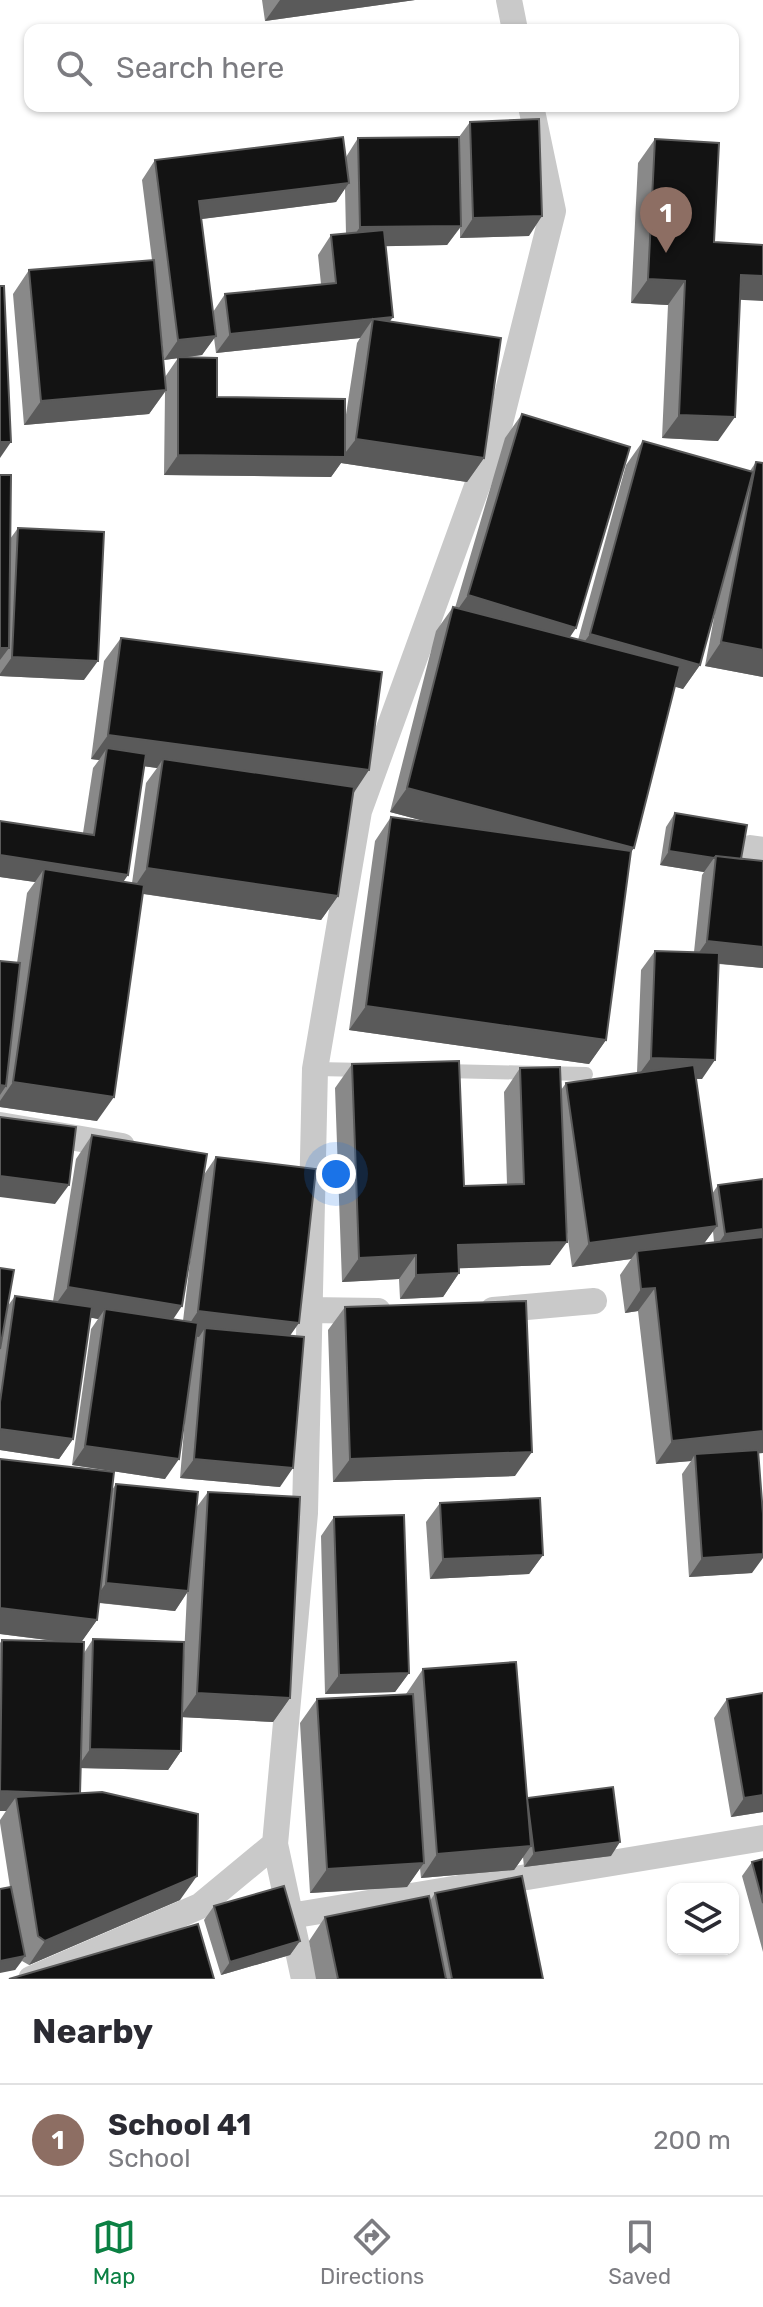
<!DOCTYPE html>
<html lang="en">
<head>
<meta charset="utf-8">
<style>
	body { margin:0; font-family:Rubik,sans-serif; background:#f7f7f7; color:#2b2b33 }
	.controls { position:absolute; right:24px; bottom:24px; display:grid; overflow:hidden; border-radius:16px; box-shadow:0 2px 6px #0004 }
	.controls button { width:72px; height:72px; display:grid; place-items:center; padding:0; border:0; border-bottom:2px solid #e1e1e2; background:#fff; color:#2b2b33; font:40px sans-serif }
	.you { position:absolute; left:336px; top:1174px; width:28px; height:28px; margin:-20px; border:6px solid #fff; border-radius:50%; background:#1a73e8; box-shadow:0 0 0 12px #1a73e833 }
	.badge { display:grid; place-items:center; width:52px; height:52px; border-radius:50%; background:#0b8043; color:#fff; font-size:26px; font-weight:700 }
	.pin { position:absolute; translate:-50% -66px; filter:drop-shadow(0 2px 4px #0008) }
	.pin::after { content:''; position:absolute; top:42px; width:28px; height:24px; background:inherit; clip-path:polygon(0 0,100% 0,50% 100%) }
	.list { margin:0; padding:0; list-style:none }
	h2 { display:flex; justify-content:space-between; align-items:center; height:104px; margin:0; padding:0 32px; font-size:34px }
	h2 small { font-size:26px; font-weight:400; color:#7c7c81 }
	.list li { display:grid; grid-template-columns:52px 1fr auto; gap:24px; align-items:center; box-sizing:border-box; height:112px; padding:0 32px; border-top:2px solid #e1e1e2 }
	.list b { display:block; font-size:30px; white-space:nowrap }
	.list p { margin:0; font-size:26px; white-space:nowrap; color:#7c7c81 }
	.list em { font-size:26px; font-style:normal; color:#7c7c81 }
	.icon { flex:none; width:44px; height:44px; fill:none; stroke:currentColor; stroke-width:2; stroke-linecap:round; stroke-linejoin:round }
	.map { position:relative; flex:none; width:763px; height:1979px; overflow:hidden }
	.search { position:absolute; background:#fff; box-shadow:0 2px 6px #0004; left:24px; right:24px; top:24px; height:88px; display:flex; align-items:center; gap:20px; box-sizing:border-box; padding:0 28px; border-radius:16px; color:#7c7c81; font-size:30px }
	.sheet { height:216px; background:#fff }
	nav { display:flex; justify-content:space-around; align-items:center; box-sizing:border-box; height:112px; border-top:2px solid #e1e1e2; background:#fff; font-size:22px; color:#7c7c81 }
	nav a { display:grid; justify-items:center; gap:4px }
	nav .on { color:#0b8043 }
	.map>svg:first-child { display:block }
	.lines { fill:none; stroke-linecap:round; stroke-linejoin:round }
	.service { stroke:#c9c9c9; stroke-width:14 }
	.minor { stroke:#c9c9c9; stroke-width:26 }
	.wall { fill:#898989; fill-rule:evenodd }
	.shaded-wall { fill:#5a5a5a }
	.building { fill:#131313; stroke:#5a5a5a; stroke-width:2 }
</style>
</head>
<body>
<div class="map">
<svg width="763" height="1979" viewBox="0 0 763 1979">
	<rect width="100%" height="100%" fill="#fff"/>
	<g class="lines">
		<path class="service" d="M315,1069L367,1070
			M444,1071L586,1074"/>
		<path class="minor" d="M509,0L515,30
			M750,848L763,850
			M0,1125L122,1146
			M309,1310L378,1311
			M493,1310L594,1301
			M290,1916L763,1838
			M31,1979L200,1906L275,1844
			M304,1979L275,1844L305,1513L315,1069L359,811L500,423L553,211L531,106"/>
	</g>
	<path class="wall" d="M262,0H415L265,21Z
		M470,122L529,236L460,238V228L447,245L385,246L390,322L484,458L467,482L341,463L331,477L164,475L165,392L149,414L24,425L13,294L29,270L152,260L142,180L155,160L346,157L358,138L459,137ZM345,188L346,234L331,235L318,255L321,284L225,294L213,312L201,219L336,202ZM160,325L164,360L178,358L165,377ZM214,338L216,353L360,338L357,343L345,421L217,397L185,357L202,355Z
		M655,139L714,242L740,300L718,441L662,438L668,305L631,303L638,163Z
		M522,414L570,638L578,640L626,465L643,441L750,471L756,462L763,677L705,666L716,607L700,665L683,689L675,686L631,852L606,1040L589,1064L349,1030L375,841L391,817L428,822L390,812L436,631L453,607L455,608L505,438Z
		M0,475L10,539L18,528L84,680L0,676Z
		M121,638L353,794L338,896L321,920L143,894L97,1121L0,1107V961L17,963L27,893L35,882L0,877V821L83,833L93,768L99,760L91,759L104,661ZM144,766L157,768L146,783L132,883L123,882Z
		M675,813L741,859L763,861V968L719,964L702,1079H696L712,1194L718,1185L763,1179V1453H758L752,1573L689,1577L682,1474L691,1461L656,1464L638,1311L625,1313L620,1275L631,1259L572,1267L566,1225L550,1265L459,1268V1273L443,1297L400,1299L399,1279L342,1282L335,1088L352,1064L464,1186L507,1184L504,1092L520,1068L561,1090L566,1083L637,1073L641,970L655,951L694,952L702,875L704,872L660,865L666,827ZM713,1231L714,1242L704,1243Z
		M92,1135L203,1176L216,1157L290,1336L280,1487L180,1478L186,1406L165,1479L72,1465L91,1329L98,1319L90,1317L73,1439L59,1459L0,1450V1268L7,1307L15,1296L53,1301L76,1159ZM192,1245L183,1321L173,1319Z
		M345,1307L515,1476L333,1482L328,1330Z
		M0,1459L112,1490L116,1484L196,1508L208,1492L290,1698L273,1722L182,1717L181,1751L168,1770L81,1768L80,1794L180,1900L29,1965L22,1961L15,1970L10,1887L0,1823V1820L6,1811H0V1643L2,1640L63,1642L0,1634ZM187,1593L184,1657L93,1639L84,1653L81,1642L97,1620L99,1603L175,1611Z
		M440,1503L543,1555L529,1574L430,1579L426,1522Z
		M334,1517L409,1673L395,1692L325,1694L321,1536Z
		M423,1669L527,1798L611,1856L524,1867L523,1857L514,1870L421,1878L420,1868L407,1887L310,1893L300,1723L317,1699L406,1694Z
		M763,1693V1812L731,1817L714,1718L727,1699Z
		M763,1859V1952L742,1876L752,1862Z
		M435,1893L543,1979H316L309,1941L325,1917L430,1901Z
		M214,1906L300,1941L290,1955L221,1975L204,1920Z"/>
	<path class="shaded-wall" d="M280,0H415L265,21Z
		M349,183L336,202L186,221L199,201Z
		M542,216L529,236L460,238L473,218Z
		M461,226L447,245L346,247L360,227Z
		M741,275L763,276V301L725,299Z
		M648,279L685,281L668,305L631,303Z
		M393,317L380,336L373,319L360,338L216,353L230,334Z
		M216,336L202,355L164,360L178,340Z
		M166,390L149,414L24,425L41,401Z
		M679,415L735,417L718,441L662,438Z
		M356,439L484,458L467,482L341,463L331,477L164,475L178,455L342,457Z
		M0,442H11L0,458Z
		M468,595L576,628L560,652L451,619Z
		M590,634L700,665L683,689L573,658Z
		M721,642L763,650V677L705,666Z
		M0,648H9L0,660Z
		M12,657L98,661L84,680L0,676V674Z
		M108,735L369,770L353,794L163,759L157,768L105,761L107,748L99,760L91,759Z
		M407,788L634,848L617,872L390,812Z
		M669,851L714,858L704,872L660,865Z
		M0,855L128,875L115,894L44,869L35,882L0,877Z
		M147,868L338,896L321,920L131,892Z
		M707,941L763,947V968L693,961Z
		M366,1006L606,1040L589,1064L349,1030Z
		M651,1058L715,1060L702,1079L637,1077Z
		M13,1082L114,1097L97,1121L0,1107V1101Z
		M0,1085L6,1086L0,1095Z
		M0,1176L69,1185L55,1204L0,1197Z
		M717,1226L700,1249L637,1251L631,1259L572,1267L589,1243Z
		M763,1229V1241L715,1248L725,1234Z
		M567,1242L550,1265L442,1269L458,1245Z
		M416,1255L399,1279L342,1282L359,1258Z
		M459,1273L443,1297L400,1299L416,1275Z
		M68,1287L182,1306L166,1330L105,1309L98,1319L51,1311Z
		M655,1288L638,1311L625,1313L641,1289Z
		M198,1311L299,1323L282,1347L205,1328L199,1337L182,1335Z
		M0,1429L73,1439L59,1459L0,1450Z
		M763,1431V1453L696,1460L695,1454L691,1461L656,1464L672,1441Z
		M85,1446L179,1459L165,1479L72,1465Z
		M532,1452L515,1476L333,1482L350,1459Z
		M194,1459L293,1468L280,1487L180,1478Z
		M763,1554V1558L752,1573L689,1577L702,1558Z
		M543,1555L529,1574L430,1579L443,1559Z
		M106,1583L188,1591L175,1611L93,1602Z
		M0,1608L97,1620L80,1644L0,1634Z
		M409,1673L395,1692L325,1694L339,1675Z
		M197,1693L290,1698L273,1722L180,1717Z
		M90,1749L181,1751L168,1770L77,1768Z
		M0,1791L80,1794L16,1797L6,1811H0Z
		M763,1795V1812L731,1817L744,1798Z
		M620,1842L611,1856L524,1867L534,1853Z
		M531,1846L514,1870L421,1878L437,1854Z
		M424,1863L407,1887L310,1893L327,1869Z
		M197,1876L180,1900L29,1965L45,1941Z
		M300,1941L290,1955L221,1975L230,1962Z
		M25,1956L15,1970L0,1973V1961Z"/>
	<path class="building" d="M539,119L542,216L473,218L470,122Z
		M343,137L349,183L199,201L216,336L178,340L155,160Z
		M459,137L461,226L360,227L358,138Z
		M655,139L719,143L714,242L763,245V276L741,275L735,417L679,415L685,281L648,279Z
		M384,230L393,317L230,334L225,294L336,283L331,235Z
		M154,260L166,390L41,401L29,270Z
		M0,286H4L11,442H0Z
		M373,319L501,338L484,458L356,439Z
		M178,357L217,358V397L345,399V457L178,455Z
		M522,414L630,447L576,628L468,595Z
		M643,441L753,472L700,665L590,634Z
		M756,462L763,463V650L721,642Z
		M0,475H11L9,648H0Z
		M18,528L104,532L98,661L12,657Z
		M453,607L680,666L634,848L407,788Z
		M121,638L382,672L369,770L108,735Z
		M107,748L146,754L128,875L0,855V821L94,835Z
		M163,759L354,787L338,896L147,868Z
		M675,813L747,825L741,859L716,856L714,858L669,851Z
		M391,817L631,851L606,1040L366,1006Z
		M716,856L763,861V947L707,941Z
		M44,869L144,885L114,1097L13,1082Z
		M655,951L719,953L715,1060L651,1058Z
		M0,961L20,963L6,1086L0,1085Z
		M459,1061L464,1186L524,1184L520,1068L560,1067L567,1242L458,1245L459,1273L416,1275V1255L359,1258L352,1064Z
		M694,1065L717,1226L589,1243L566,1083Z
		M0,1117L76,1127L69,1185L0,1176Z
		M92,1135L207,1154L182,1306L68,1287Z
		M216,1157L316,1169L299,1323L198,1311Z
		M763,1179V1229L725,1234L718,1185Z
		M763,1237V1431L672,1441L655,1288L641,1289L637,1251Z
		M0,1268L14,1270L0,1349Z
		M15,1296L92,1307L73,1439L0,1429V1402Z
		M526,1301L532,1452L350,1459L345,1307Z
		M105,1309L198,1323L179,1459L85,1446Z
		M205,1328L304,1337L293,1468L194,1459Z
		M758,1450L763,1514V1554L702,1558L695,1454Z
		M0,1459L114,1472L97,1620L0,1608Z
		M116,1484L198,1492L188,1591L106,1583Z
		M208,1492L300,1497L290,1698L197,1693Z
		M540,1498L543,1555L443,1559L440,1503Z
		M404,1515L409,1673L339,1675L334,1517Z
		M93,1639L184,1642L181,1751L90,1749Z
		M2,1640L84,1642L80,1794L0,1791Z
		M516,1662L531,1846L437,1854L423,1669Z
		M763,1693V1795L744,1798L727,1699Z
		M413,1694L424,1863L327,1869L317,1699Z
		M613,1787L620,1842L534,1853L527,1798Z
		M102,1792L198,1814L197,1876L45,1941L38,1936L16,1797Z
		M763,1859V1903L752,1862Z
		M522,1876L543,1979H452L435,1893Z
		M284,1886L300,1941L230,1962L214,1906Z
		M11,1887L25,1956L0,1961V1889Z
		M429,1896L446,1979H338L325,1917Z
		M198,1924L214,1979H9Z"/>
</svg>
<div class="controls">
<button><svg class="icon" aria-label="layers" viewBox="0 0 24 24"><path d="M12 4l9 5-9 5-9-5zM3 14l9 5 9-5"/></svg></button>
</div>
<div class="you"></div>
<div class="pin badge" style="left:666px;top:253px;background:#8d6e63">1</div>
<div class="search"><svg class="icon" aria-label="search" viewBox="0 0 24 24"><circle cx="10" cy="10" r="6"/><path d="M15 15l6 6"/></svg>Search here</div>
</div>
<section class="sheet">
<h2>Nearby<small></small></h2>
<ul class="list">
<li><span class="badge" style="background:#8d6e63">1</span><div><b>School 41</b><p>School</p></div><em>200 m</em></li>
</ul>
</section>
<nav>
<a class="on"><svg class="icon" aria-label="map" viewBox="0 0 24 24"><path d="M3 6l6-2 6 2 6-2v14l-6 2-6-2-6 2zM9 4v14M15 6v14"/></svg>Map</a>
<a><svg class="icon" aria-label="directions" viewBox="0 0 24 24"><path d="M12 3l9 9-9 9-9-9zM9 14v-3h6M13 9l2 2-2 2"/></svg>Directions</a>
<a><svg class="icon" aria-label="saved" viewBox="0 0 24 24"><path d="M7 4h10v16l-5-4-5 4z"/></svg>Saved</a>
</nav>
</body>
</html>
